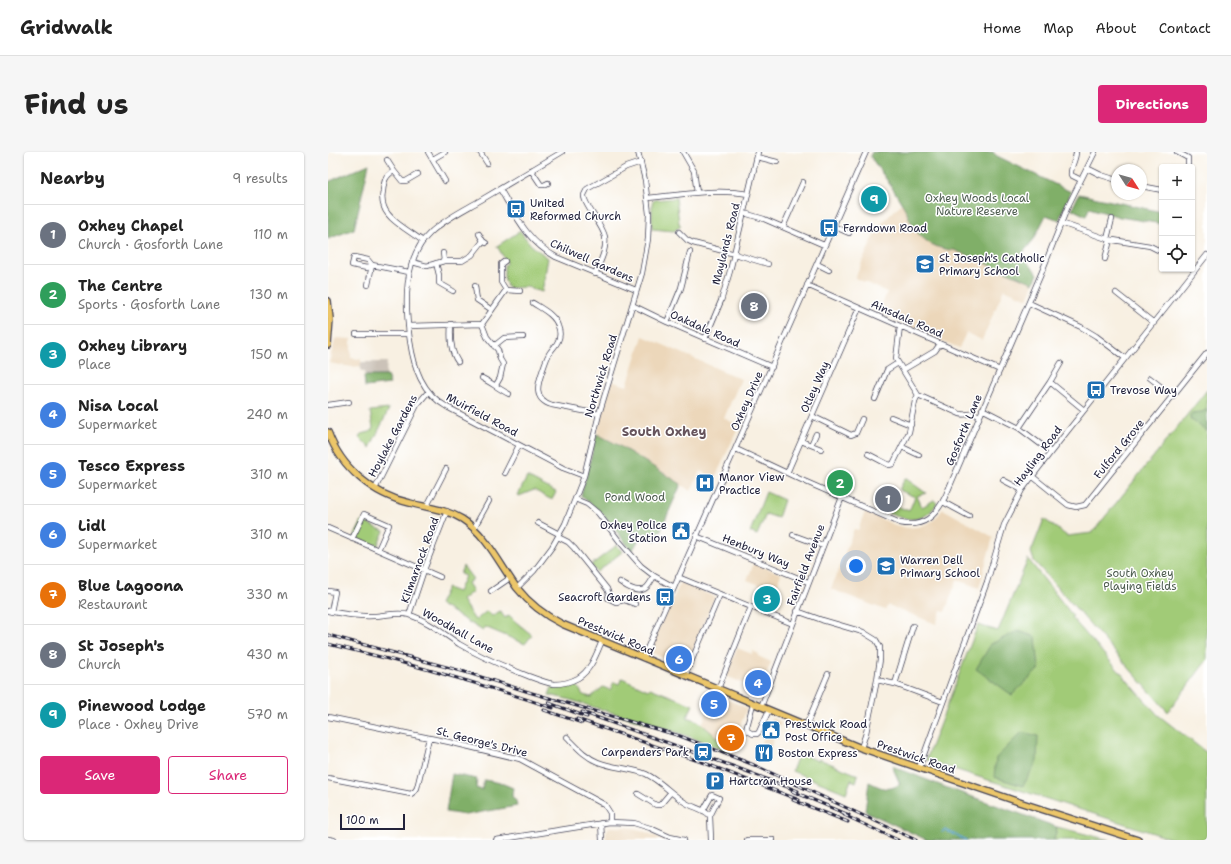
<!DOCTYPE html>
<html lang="en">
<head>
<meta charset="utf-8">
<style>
	body { margin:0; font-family:"Shantell Sans",sans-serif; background:#f6f6f6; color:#222 }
	.controls { position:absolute; right:12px; top:12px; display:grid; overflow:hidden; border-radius:4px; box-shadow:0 1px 3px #0004 }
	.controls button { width:36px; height:36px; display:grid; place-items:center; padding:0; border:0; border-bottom:1px solid #e0e0e0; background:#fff; color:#222; font:20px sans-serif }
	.compass { position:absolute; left:783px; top:12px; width:36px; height:36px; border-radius:50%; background:#fff; box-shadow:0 1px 3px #0004; rotate:126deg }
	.scale { position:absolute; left:12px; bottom:10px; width:65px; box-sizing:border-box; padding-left:4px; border:2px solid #22223b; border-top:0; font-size:11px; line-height:14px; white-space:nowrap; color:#22223b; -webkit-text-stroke:3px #fff; paint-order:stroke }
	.you { position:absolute; left:528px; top:414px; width:14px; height:14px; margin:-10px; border:3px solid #fff; border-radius:50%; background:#1a73e8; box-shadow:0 0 0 6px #1a73e833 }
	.badge { display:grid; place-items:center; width:26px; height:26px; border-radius:50%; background:#db2777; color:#fff; font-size:13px; font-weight:700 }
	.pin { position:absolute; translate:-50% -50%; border:2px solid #fff; box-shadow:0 1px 4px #0006 }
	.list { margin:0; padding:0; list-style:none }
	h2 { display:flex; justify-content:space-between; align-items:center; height:52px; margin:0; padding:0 16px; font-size:17px }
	h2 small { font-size:13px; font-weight:400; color:#767676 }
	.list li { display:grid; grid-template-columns:26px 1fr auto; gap:12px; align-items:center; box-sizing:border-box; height:60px; padding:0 16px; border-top:1px solid #e0e0e0 }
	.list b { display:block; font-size:15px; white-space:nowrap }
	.list p { margin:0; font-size:13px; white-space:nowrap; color:#767676 }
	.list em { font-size:13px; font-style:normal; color:#767676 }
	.actions { display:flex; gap:8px; padding:12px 16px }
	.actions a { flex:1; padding:9px 0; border:1px solid #db2777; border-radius:4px; text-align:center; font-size:14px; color:#db2777 }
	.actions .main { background:#db2777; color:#fff }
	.icon { flex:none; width:22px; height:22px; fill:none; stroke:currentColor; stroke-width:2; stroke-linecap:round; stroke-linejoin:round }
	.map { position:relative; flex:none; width:879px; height:688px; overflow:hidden; border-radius:4px }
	header { display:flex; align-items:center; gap:24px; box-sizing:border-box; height:56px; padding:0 20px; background:#fff; border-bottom:1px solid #e0e0e0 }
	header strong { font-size:19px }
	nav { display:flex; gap:22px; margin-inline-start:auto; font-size:14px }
	.intro { display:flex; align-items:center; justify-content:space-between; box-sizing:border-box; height:96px; padding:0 24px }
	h1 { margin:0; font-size:28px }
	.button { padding:10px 18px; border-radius:4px; background:#db2777; color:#fff; font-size:14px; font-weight:700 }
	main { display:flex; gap:24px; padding:0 24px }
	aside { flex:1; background:#fff; border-radius:4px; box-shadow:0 1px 3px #0004 }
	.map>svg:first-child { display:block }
	.built { fill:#ecd7ba }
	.industrial { fill:#cbc2b8 }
	.green { fill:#a1cb77; stroke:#627659 }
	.forest { fill:#80af68; stroke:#516852 }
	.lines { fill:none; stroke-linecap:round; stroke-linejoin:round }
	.stream { stroke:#60a6d6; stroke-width:1.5 }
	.minor-casing { stroke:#424154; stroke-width:6 }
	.major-casing { stroke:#424154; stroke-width:8 }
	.minor { stroke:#fff; stroke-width:4.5 }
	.major { stroke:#ecc669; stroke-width:5.5 }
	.rail-casing { stroke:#22223b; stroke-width:3 }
	.rail { stroke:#fff; stroke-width:1.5; stroke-dasharray:4.5; stroke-linecap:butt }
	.labels { text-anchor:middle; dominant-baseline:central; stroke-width:3; stroke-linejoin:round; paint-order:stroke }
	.park-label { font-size:11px; fill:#4e5d50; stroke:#fff }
	.poi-label { font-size:11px; fill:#22223b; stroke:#fff; text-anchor:start }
	.street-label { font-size:11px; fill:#22223b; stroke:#fff }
	.quarter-label { font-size:13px; font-weight:bold; fill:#66545c; stroke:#fff }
</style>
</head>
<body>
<header>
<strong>Gridwalk</strong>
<nav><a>Home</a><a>Map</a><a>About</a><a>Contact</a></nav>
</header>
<div class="intro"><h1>Find us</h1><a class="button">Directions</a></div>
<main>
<aside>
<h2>Nearby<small>9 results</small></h2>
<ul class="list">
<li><span class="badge" style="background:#6b7280">1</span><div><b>Oxhey Chapel</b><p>Church · Gosforth Lane</p></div><em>110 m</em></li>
<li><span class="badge" style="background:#2e9e5b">2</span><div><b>The Centre</b><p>Sports · Gosforth Lane</p></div><em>130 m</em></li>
<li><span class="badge" style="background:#0f9aa8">3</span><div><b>Oxhey Library</b><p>Place</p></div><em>150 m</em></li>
<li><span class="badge" style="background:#3f7fe0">4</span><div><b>Nisa Local</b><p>Supermarket</p></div><em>240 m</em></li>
<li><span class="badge" style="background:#3f7fe0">5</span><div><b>Tesco Express</b><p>Supermarket</p></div><em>310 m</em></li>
<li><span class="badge" style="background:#3f7fe0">6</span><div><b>Lidl</b><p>Supermarket</p></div><em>310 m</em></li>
<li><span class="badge" style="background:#e8710a">7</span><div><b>Blue Lagoona</b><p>Restaurant</p></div><em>330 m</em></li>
<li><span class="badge" style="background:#6b7280">8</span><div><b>St Joseph's</b><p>Church</p></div><em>430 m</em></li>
<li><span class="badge" style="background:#0f9aa8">9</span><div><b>Pinewood Lodge</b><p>Place · Oxhey Drive</p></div><em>570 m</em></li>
</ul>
<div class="actions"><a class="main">Save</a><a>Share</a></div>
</aside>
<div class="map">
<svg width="879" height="688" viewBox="0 0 879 688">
	<rect width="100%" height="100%" fill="#fff"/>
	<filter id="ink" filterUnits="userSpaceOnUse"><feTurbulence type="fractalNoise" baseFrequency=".025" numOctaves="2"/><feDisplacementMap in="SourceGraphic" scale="8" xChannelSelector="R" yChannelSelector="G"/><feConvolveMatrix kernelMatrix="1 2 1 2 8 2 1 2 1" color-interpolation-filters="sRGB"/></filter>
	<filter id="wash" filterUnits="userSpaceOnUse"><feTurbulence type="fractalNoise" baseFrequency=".012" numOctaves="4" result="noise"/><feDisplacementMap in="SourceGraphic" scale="16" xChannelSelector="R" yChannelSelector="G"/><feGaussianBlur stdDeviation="0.9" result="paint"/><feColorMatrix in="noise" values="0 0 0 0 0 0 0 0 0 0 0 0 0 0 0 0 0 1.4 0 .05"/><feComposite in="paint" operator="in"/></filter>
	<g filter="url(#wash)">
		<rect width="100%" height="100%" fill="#f8f0e2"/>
		<path class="built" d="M574,51L584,73L593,85L607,94L617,98H626L706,131L700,147L676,137L654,188L638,181L631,196L551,161L559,140L527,126L550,75Z
			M315,184L413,227L396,266L411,274L387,326L372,319L363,339L290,293L269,282L283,229L299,234Z
			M9,186L23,187V206L33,207V214L24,215L1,211L7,188Z
			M615,357L665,385L651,436L629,428L617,460L613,459L608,472L560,453L557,458L503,437L526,377L530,378L537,360L567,373L579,376L591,375L601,371L607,367Z
			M426,411L453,422L447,439L419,428Z
			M353,430L387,445L357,516L320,499Z
			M409,496L424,502L425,499L431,502L430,504L443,510L432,538L398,524Z
			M387,542L419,556L403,597L374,572Z
			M444,566L453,570L436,611L427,608Z
			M281,675H299L313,678L337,688H278V680Z"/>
		<path class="industrial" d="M33,210H59L58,221L59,224H36L37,220L32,218Z"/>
		<path class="green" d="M348,46L351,71L353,74L346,79L324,77V51L326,48Z
			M192,79L203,93L220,106L214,140L199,135L182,136L179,135L176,125V113L179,111L169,94Z
			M879,238V508L840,560L706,409L703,400L716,367L739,384L764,381Z
			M61,257L42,296L31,285L33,282L42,280L45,276L42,259Z
			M199,325L228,340L225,346L222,347L206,338L191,344L190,343Z
			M577,326L598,341L589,344L594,355L606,348L609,351C597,372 579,369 560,361L564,352L581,359L587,345L571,338Z
			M438,340L456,348L450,366L438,362L429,383L422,380Z
			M34,369L56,379L49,395L26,385Z
			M289,393L294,400L269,420L263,413Z
			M700,407L745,464L743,465L830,563L879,601V688H847L598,608L650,473L670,479Z
			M135,414L145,427L140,431L145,439L134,448L146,467L148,468L159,459L164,464L172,459L177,466L181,463L188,470L204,483L197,492L157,475L155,479L111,452L119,436L130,440L137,424L132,422Z
			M294,526L320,538L322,536L365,553L359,565L370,569L403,597L402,601C349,577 293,564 239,547L221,543L224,535H238L248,532L255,543L263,545L275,535L282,538L286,530L291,532Z
			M471,601L490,609L491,607L530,623L528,630L523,628L518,641L464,619Z
			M729,675L782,688H726Z"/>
		<path class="forest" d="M544,0H665L669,4L743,40L731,68L718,63L706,87L693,103L710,122L706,131L626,98C609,98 592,88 584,72C580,65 578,57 573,50C564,34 552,19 542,4Z
			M41,12L26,77L0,87V30Z
			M751,42L834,60V72L792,65L761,56L758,64L744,57Z
			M36,224H59L62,232L37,235Z
			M879,257V279L862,267V263L864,261L874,260Z
			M269,282L290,293L353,332L328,389L315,381L304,399L274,361L253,344Z
			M690,479L708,485L711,517L684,543L648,517L663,492Z
			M694,580L710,584L709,609L695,634L666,625L668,606Z
			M564,614L617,635L729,675L726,688H599L537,659L541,630C554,636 559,640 572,632Z
			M124,622L149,627L148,636L154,638L156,628L173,631L185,636L184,644L188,649L189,654L137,663L118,660Z"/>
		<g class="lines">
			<path class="stream" d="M614,680L617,678L638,688"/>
		</g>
	</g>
	<g filter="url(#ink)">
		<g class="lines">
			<defs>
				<path id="minor" d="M100,0L117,29
					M152,0L159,11
					M234,0C207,16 180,32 153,48C136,58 117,67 103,80C74,107 77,154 82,189C86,216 94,241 119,255L235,316L256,324
					M355,0L366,19L369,41
					M748,0C748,8 742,15 743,23L753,28
					M849,0L860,6V15
					M429,5L449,10
					M105,7L117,0
					M59,8L66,19C57,24 56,29 55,39C54,44 54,50 56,55C60,68 84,81 95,89
					M759,16L773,23L789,28
					M203,18L213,33H216L220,31
					M66,19L74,29H78L90,22
					M813,34L834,38
					M172,37C188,64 199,89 228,105L308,138
					M320,46C353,43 387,36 420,42
					M416,61L436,67L496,93
					M733,71L779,87L822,94L834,100
					M505,74L521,81
					M455,75L475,30
					M351,80L359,88L365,91L407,102L440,112
					M151,82L155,89L158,91
					M779,87L784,67
					M115,101L116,109
					M777,107L782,88
					M177,109L173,112V130L178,138
					M84,110L99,114L116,109H134L144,103L155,89
					M108,111L111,123V131L125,139
					M489,112L501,118
					M44,113L39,116L24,113L26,105L40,108L44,113L81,120
					M267,122C272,110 279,98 277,85C275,73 255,52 256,43C257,41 258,39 259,37L298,15L313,10
					M40,133L44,113
					M479,133L672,218
					M147,134L149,148L164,158
					M788,141L826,171
					M205,151C214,157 227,163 230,174C232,179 232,185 230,189C228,194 223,198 221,202C218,207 217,212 215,217C210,231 204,247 224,253L271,262
					M701,151L753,175L768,184L797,206
					M304,153L339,170L444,215
					M339,170L353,136L362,100
					M123,172C122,185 122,199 130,210
					M154,172L178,138L192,139
					M80,174L154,172L159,185L170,198L172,207L175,212L172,226L168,233
					M572,174L568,207L590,243L632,262C641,264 643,259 652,264
					M28,182H81
					M377,187L393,149L402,119L430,0
					M166,194L176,186L195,185
					M575,218L607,199L612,192
					M154,226C164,231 171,237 181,242
					M822,226L845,244
					M722,230L733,211
					M547,247L559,218L570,211
					M0,253L21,250
					M654,257L691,276
					M484,264L523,283L528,281L534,267
					M563,265L583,273
					M473,289L493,297
					M483,293L488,282
					M574,295L591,303
					M408,297L476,329L572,371C596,376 608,364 618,343L713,122L740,54L767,0
					M723,300L691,276L722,230L756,258
					M540,302L561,313L565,312L581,280L587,249L590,243
					M177,321L191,293
					M459,321L531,156
					M704,324L740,353L748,355L757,353L879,201
					M675,328L694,338
					M47,337L89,253L100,240
					M247,347L259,352L270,361L292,390L313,414L326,424L346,435
					M615,350L641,364
					M99,354L118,317
					M210,371L231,382
					M0,376L112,425
					M146,376L161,349
					M465,383L495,394
					M368,384L480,430
					M230,385L240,390L246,396L279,437L281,442L280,446L288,450L296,448L307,452
					M24,387L36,362L61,373L50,398
					M350,425L465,472
					M292,430C299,435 311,443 319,435C322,432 324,428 326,424
					M189,436L206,419L224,395L237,372L247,347L256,324L271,262L314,121L320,87L321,62L317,28L310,0
					M0,439L7,440L3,460
					M163,439L182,426
					M0,459C15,462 30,465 45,464C57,464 70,459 81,463C99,468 116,482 131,492C153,505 177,515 200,524C208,527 218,531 226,532C234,532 243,530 250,526C263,518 268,503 274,489
					M469,459L494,468L535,480L548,488L552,495V507L549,528L538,581L533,596
					M81,463L96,418L119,359
					M315,506L538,0
					M357,524L392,442
					M549,528L567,532L615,550
					M567,532L585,474
					M390,537L423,455
					M425,552L418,578L425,582H429L431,580L441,558
					M433,555L514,345
					M0,565L121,590L192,607L277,653L282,661V670
					M478,574L500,522
					M239,585C248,594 257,605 270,610C285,616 302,616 318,622C333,629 344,643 358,651C366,656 377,657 382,664
					M591,616L659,430L676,373L694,338L723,300L879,103
					M0,626L83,642L87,639L89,636L101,586
					M310,642L328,653H332L343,640
					M375,659L384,643L391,646L382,664L383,688
					M273,671L274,688
					M0,687L6,688
					M168,688L282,670L306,671L322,676L342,685L356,688
					M419,688H445"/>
				<path id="major" d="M0,149L2,167L0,193
					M0,280C13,316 45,343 82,351C100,356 118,357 134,367C159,383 172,413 189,436C201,451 216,463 234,472L533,596L691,650L810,688"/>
			</defs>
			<use href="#minor" class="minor-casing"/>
			<use href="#major" class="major-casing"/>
			<use href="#minor" class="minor"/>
			<use href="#major" class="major"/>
			<defs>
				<path id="rail" d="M0,483L137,520L204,541L352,584L426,613L588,688
					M0,492C76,510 151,531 225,556
					M221,551L259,565
					M216,558L254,571
					M254,560L407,615L470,639
					M249,567L379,612L471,648
					M464,639L521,663
					M465,648L520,670
					M516,663L570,688"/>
			</defs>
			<use href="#rail" class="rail-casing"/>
			<use href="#rail" class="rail"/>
		</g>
	</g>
	<defs>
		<symbol id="bus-square" viewBox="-11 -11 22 22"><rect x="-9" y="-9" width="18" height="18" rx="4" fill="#1f6fb2" stroke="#fff"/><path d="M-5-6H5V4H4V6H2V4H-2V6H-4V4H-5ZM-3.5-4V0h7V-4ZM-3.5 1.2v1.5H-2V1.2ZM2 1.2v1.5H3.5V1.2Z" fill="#fff"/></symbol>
		<symbol id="school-square" viewBox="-11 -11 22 22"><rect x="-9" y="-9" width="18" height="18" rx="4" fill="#1f6fb2" stroke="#fff"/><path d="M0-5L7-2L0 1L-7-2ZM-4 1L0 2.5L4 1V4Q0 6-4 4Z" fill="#fff"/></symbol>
		<symbol id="hospital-square" viewBox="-11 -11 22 22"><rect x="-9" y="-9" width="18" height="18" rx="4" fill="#1f6fb2" stroke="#fff"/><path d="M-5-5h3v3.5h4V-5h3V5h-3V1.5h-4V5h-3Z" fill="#fff"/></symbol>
		<symbol id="civic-square" viewBox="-11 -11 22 22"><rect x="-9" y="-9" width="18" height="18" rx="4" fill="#1f6fb2" stroke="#fff"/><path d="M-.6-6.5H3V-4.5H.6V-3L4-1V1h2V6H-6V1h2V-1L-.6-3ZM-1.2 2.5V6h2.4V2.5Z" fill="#fff"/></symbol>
		<symbol id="station-square" viewBox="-11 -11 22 22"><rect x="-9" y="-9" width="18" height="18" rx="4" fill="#1f6fb2" stroke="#fff"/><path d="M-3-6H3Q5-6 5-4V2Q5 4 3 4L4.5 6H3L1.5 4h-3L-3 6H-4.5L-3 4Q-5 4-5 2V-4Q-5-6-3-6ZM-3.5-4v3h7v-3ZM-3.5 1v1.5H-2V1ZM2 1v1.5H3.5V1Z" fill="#fff"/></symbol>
		<symbol id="restaurant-square" viewBox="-11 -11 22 22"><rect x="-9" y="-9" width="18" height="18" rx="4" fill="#1f6fb2" stroke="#fff"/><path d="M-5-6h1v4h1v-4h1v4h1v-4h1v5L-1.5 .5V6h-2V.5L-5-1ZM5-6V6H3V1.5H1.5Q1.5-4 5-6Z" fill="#fff"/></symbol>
		<symbol id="parking-square" viewBox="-11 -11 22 22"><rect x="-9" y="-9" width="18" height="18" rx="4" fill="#1f6fb2" stroke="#fff"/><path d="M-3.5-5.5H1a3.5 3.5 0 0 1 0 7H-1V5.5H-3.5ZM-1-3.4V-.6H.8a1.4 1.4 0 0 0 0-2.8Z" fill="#fff"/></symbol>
	</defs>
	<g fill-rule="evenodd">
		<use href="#bus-square" x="177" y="46" width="22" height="22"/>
		<use href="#bus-square" x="490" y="65" width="22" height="22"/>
		<use href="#school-square" x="586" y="101" width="22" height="22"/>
		<use href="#bus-square" x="757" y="227" width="22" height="22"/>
		<use href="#hospital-square" x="366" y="320" width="22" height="22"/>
		<use href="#civic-square" x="342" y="368" width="22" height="22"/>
		<use href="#school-square" x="547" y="403" width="22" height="22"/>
		<use href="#bus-square" x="326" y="434" width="22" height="22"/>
		<use href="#civic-square" x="432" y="567" width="22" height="22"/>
		<use href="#station-square" x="364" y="589" width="22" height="22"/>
		<use href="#restaurant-square" x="425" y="590" width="22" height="22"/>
		<use href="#parking-square" x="376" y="618" width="22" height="22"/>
	</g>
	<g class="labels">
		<g class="park-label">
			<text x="649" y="46">Oxhey Woods Local<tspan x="649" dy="13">Nature Reserve</tspan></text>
			<text x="307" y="345">Pond Wood</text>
			<text x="812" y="421">South Oxhey<tspan x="812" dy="13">Playing Fields</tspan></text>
		</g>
		<g class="poi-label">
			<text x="202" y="51">United<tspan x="202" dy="13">Reformed Church</tspan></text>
			<text x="515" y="76">Ferndown Road</text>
			<text x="611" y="106">St Joseph's Catholic<tspan x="611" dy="13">Primary School</tspan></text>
			<text x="782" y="238">Trevose Way</text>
			<text x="391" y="325">Manor View<tspan x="391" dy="13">Practice</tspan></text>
			<text x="339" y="373" text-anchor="end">Oxhey Police<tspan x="339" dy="13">Station</tspan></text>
			<text x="572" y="408">Warren Dell<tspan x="572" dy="13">Primary School</tspan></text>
			<text x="323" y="445" text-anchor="end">Seacroft Gardens</text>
			<text x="457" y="572">Prestwick Road<tspan x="457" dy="13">Post Office</tspan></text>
			<text x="361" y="600" text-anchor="end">Carpenders Park</text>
			<text x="450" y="601">Boston Express</text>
			<text x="401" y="629">Hartcran House</text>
		</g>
		<g class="street-label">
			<text transform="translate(398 92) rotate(-76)">Maylands Road</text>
			<text transform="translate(264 109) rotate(24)">Chilwell Gardens</text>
			<text transform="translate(579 167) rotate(24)">Ainsdale Road</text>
			<text transform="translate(377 177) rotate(24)">Oakdale Road</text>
			<text transform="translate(273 224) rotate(-73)">Northwick Road</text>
			<text transform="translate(487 235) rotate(-66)">Otley Way</text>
			<text transform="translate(419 249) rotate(-66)">Oxhey Drive</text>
			<text transform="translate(154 263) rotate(28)">Muirfield Road</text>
			<text transform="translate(636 278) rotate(-67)">Gosforth Lane</text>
			<text transform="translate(65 284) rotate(-62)">Hoylake Gardens</text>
			<text transform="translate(791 297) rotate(-51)">Fulford Grove</text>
			<text transform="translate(710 304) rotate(-53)">Hayling Road</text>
			<text transform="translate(428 399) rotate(22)">Henbury Way</text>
			<text transform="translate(92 408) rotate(-70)">Kilmarnock Road</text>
			<text transform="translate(478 413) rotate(-69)">Fairfield Avenue</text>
			<text transform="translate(130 479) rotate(29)">Woodhall Lane</text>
			<text transform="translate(288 484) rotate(23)">Prestwick Road</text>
			<text transform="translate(154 590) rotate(14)">St. George's Drive</text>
			<text transform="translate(588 605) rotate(19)">Prestwick Road</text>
		</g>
		<g class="quarter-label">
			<text x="336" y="279">South Oxhey</text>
		</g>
	</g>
</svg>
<div class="controls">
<button>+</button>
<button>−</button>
<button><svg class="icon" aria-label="locate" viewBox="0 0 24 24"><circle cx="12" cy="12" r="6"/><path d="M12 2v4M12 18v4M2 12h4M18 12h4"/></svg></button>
</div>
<svg class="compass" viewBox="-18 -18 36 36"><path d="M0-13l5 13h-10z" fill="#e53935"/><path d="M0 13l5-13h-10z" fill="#767676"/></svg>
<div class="scale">100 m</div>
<div class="you"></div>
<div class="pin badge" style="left:560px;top:347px;background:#6b7280">1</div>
<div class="pin badge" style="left:512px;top:331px;background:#2e9e5b">2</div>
<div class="pin badge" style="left:439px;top:447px;background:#0f9aa8">3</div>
<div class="pin badge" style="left:430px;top:531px;background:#3f7fe0">4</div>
<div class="pin badge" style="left:386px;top:552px;background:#3f7fe0">5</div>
<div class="pin badge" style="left:351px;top:507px;background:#3f7fe0">6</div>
<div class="pin badge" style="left:403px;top:586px;background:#e8710a">7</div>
<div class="pin badge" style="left:426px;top:154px;background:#6b7280">8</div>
<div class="pin badge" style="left:546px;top:47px;background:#0f9aa8">9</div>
</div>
</main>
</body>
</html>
